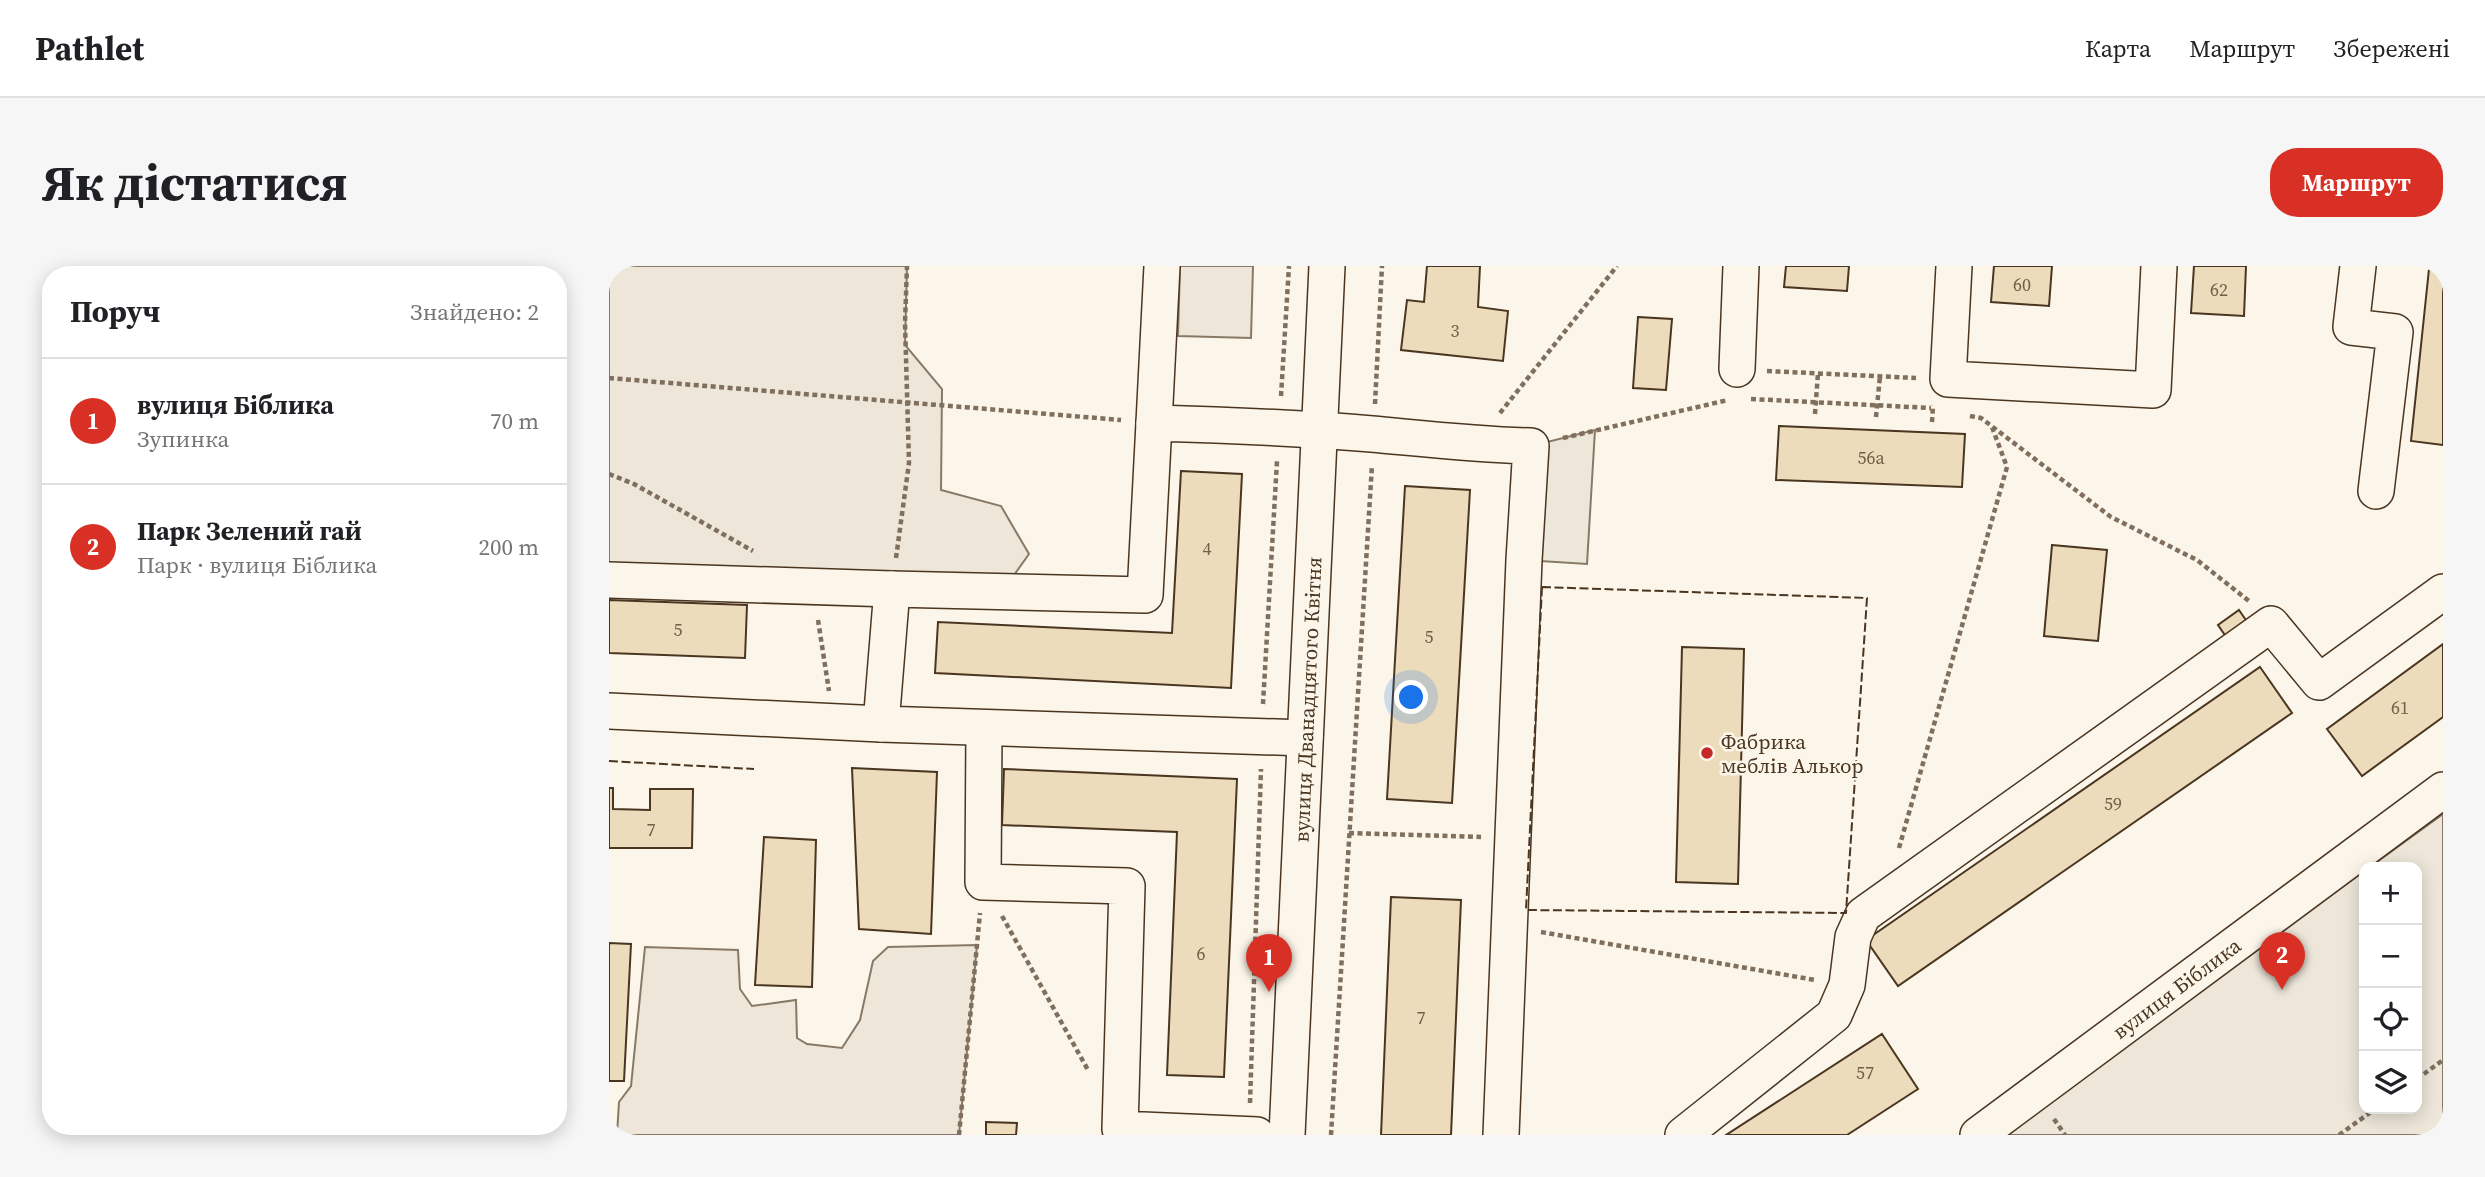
<!DOCTYPE html>
<html lang="uk">
<head>
<meta charset="utf-8">
<style>
	body { margin:0; font-family:"Source Serif 4",serif; background:#f6f6f6; color:#202124 }
	.controls { position:absolute; right:21px; bottom:21px; display:grid; overflow:hidden; border-radius:14px; box-shadow:0 4px 18px #0003 }
	.controls button { width:63px; height:63px; display:grid; place-items:center; padding:0; border:0; border-bottom:2px solid #e0e0e0; background:#fff; color:#202124; font:35px sans-serif }
	.you { position:absolute; left:803px; top:432px; width:24px; height:24px; margin:-18px; border:5px solid #fff; border-radius:50%; background:#1a73e8; box-shadow:0 0 0 10px #1a73e833 }
	.badge { display:grid; place-items:center; width:46px; height:46px; border-radius:50%; background:#d93025; color:#fff; font-size:23px; font-weight:700 }
	.pin { position:absolute; translate:-50% -58px; filter:drop-shadow(0 2px 4px #0008) }
	.pin::after { content:''; position:absolute; top:37px; width:24px; height:21px; background:inherit; clip-path:polygon(0 0,100% 0,50% 100%) }
	.list { margin:0; padding:0; list-style:none }
	h2 { display:flex; justify-content:space-between; align-items:center; height:91px; margin:0; padding:0 28px; font-size:30px }
	h2 small { font-size:23px; font-weight:400; color:#757577 }
	.list li { display:grid; grid-template-columns:46px 1fr auto; gap:21px; align-items:center; box-sizing:border-box; height:126px; padding:0 28px; border-top:2px solid #e0e0e0 }
	.list b { display:block; font-size:26px; white-space:nowrap }
	.list p { margin:0; font-size:23px; white-space:nowrap; color:#757577 }
	.list em { font-size:23px; font-style:normal; color:#757577 }
	.icon { flex:none; width:38px; height:38px; fill:none; stroke:currentColor; stroke-width:2; stroke-linecap:round; stroke-linejoin:round }
	.map { position:relative; flex:none; width:1834px; height:869px; overflow:hidden; border-radius:28px }
	header { display:flex; align-items:center; gap:42px; box-sizing:border-box; height:98px; padding:0 35px; background:#fff; border-bottom:2px solid #e0e0e0 }
	header strong { font-size:33px }
	nav { display:flex; gap:38px; margin-inline-start:auto; font-size:24px }
	.intro { display:flex; align-items:center; justify-content:space-between; box-sizing:border-box; height:168px; padding:0 42px }
	h1 { margin:0; font-size:49px }
	.button { padding:18px 32px; border-radius:28px; background:#d93025; color:#fff; font-size:24px; font-weight:700 }
	main { display:flex; gap:42px; padding:0 42px }
	aside { flex:1; background:#fff; border-radius:28px; box-shadow:0 4px 18px #0003 }
	.map>svg:first-child { display:block }
	.green { fill:#ede6d9; stroke:#887966; stroke-width:2 }
	.parking { fill:#ede7d9; stroke:#887966; stroke-width:2 }
	.building { fill:#ecdcbc; stroke:#4a3520; stroke-width:2 }
	.lines { fill:none; stroke-linecap:round; stroke-linejoin:round }
	.minor-casing { stroke:#4a3520; stroke-width:38 }
	.path { stroke:#7f6f5c; stroke-width:4.5; stroke-dasharray:5 3.5; stroke-linecap:butt }
	.minor { stroke:#fbf6e9; stroke-width:35 }
	.fence { stroke:#4a3520; stroke-width:2; stroke-dasharray:9 3.5; stroke-linecap:butt }
	.poi-dot { fill:#c62828; stroke:#fbf6e9; stroke-width:2.5 }
	.labels { text-anchor:middle; dominant-baseline:central; stroke-width:5; stroke-linejoin:round; paint-order:stroke }
	.number-label { font-size:18px; fill:#725f47 }
	.street-label { font-size:21px; fill:#4a3520; stroke:#fbf6e9 }
	.poi-label { font-size:21px; fill:#4a3520; stroke:#fbf6e9; text-anchor:start }
</style>
</head>
<body>
<header>
<strong>Pathlet</strong>
<nav><a>Карта</a><a>Маршрут</a><a>Збережені</a></nav>
</header>
<div class="intro"><h1>Як дістатися</h1><a class="button">Маршрут</a></div>
<main>
<aside>
<h2>Поруч<small>Знайдено: 2</small></h2>
<ul class="list">
<li><span class="badge">1</span><div><b>вулиця Біблика</b><p>Зупинка</p></div><em>70 m</em></li>
<li><span class="badge">2</span><div><b>Парк Зелений гай</b><p>Парк · вулиця Біблика</p></div><em>200 m</em></li>
</ul>
</aside>
<div class="map">
<svg width="1834" height="869" viewBox="0 0 1834 869">
	<rect width="100%" height="100%" fill="#fbf6e9"/>
	<path class="green" d="M0,0H298L296,79L333,123L332,224L392,240L420,288L393,326L0,314Z
		M571,0H644L642,72L569,70Z
		M1834,548V869H1392L1755,605V843H1808V601H1761Z
		M368,679L350,869H8L10,836L22,820L36,681L129,684L131,723L143,740L187,734L188,772L198,778L233,782L251,754L264,695L279,681Z"/>
	<path class="parking" d="M986,164L978,298L915,294L922,180Z"/>
	<path class="building" d="M818,0H871L869,41L899,45L894,95L792,84L798,34L815,36Z
		M1177,0H1240L1238,25L1175,21Z
		M1385,0H1443L1440,40L1382,36Z
		M1585,0H1637L1635,50L1582,47Z
		M1820,3L1834,5V179L1802,175Z
		M1029,51L1063,53L1057,124L1024,122Z
		M1170,160L1356,168L1353,221L1167,214Z
		M572,205L633,208L622,422L326,407L329,356L563,367Z
		M796,220L861,224L843,537L778,533Z
		M1443,279L1498,284L1489,375L1435,370Z
		M0,334L138,339L136,392L0,387Z
		M1630,344L1641,360L1620,375L1609,359Z
		M1834,378V451L1753,510L1718,463Z
		M1073,381L1135,383L1129,618L1067,616Z
		M1651,401L1683,447L1289,720L1257,674Z
		M243,502L328,506L322,668L250,663Z
		M395,503L628,513L615,811L558,809L568,566L393,559Z
		M0,522H4V543L41,544V523H84L83,582H0Z
		M155,571L207,574L203,721L146,719Z
		M782,631L852,634L842,869H772Z
		M0,677L22,678L15,815H0Z
		M1273,768L1309,823L1238,869H1117Z
		M377,856L408,857L407,869H377Z"/>
	<g class="lines">
		<defs>
			<g id="minor">
				<path d="M1345,0L1339,113L1544,124L1550,0"/>
				<path d="M1749,0L1742,61L1786,66L1767,225"/>
				<path d="M1128,103L1132,0"/>
				<path d="M545,157L553,0"/>
				<path d="M0,314L283,323"/>
				<path d="M0,445L272,458"/>
				<path d="M375,462L374,616L518,620L511,863L648,869"/>
				<path d="M696,472L272,458L283,323L536,329L545,157C618,159 691,162 763,168C817,173 869,179 922,180L915,294L892,869"/>
				<path id="s1" d="M678,869L718,0"/>
				<path d="M1074,869L1225,749L1238,719L1244,671L1254,649L1662,358L1710,416L1834,326"/>
				<path id="s2" d="M1369,869L1834,524"/>
			</g>
		</defs>
		<use href="#minor" class="minor-casing"/>
		<path class="path" d="M1158,105L1307,112
			M0,112L512,154
			M672,130L680,0
			M1142,133L1322,142
			M766,138L773,0
			M891,147L1008,0
			M1206,148L1209,107
			M1361,150L1372,152L1502,251L1588,294L1640,335
			M1267,151L1271,110
			M1323,156L1324,139
			M954,172L1119,134
			M0,208L25,218L144,285
			M287,292L300,197L296,57L298,0
			M209,354L220,425
			M654,438L668,195
			M740,567L872,571
			M1290,582L1398,201L1383,161
			M393,650L479,804
			M932,666L1206,714
			M1808,813L1834,794
			M641,837L652,503
			M1445,853L1456,869
			M350,869L371,647
			M722,869L763,199
			M1730,869L1766,843"/>
		<use href="#minor" class="minor"/>
		<path class="fence" d="M933,321L1258,332L1237,647L917,644Z
			M0,495L145,503"/>
	</g>
	<circle class="poi-dot" cx="1098" cy="487" r="7"/>
	<g class="labels">
		<g class="number-label">
			<text x="1413" y="18">60</text>
			<text x="1610" y="23">62</text>
			<text x="846" y="64">3</text>
			<text x="1262" y="191">56а</text>
			<text x="598" y="282">4</text>
			<text x="69" y="363">5</text>
			<text x="820" y="370">5</text>
			<text x="1791" y="441">61</text>
			<text x="1504" y="537">59</text>
			<text x="42" y="563">7</text>
			<text x="592" y="687">6</text>
			<text x="812" y="751">7</text>
			<text x="1256" y="806">57</text>
		</g>
		<g class="street-label">
			<text stroke="none"><textPath href="#s1" startOffset="436">вулиця Дванадцятого Квітня</textPath></text>
			<text stroke="none"><textPath href="#s2" startOffset="247">вулиця Біблика</textPath></text>
		</g>
		<g class="poi-label">
			<text x="1112" y="475">Фабрика<tspan x="1112" dy="24">меблів Алькор</tspan></text>
		</g>
	</g>
</svg>
<div class="controls">
<button>+</button>
<button>−</button>
<button><svg class="icon" aria-label="locate" viewBox="0 0 24 24"><circle cx="12" cy="12" r="6"/><path d="M12 2v4M12 18v4M2 12h4M18 12h4"/></svg></button>
<button><svg class="icon" aria-label="layers" viewBox="0 0 24 24"><path d="M12 4l9 5-9 5-9-5zM3 14l9 5 9-5"/></svg></button>
</div>
<div class="you"></div>
<div class="pin badge" style="left:660px;top:726px">1</div>
<div class="pin badge" style="left:1673px;top:724px">2</div>
</div>
</main>
</body>
</html>
